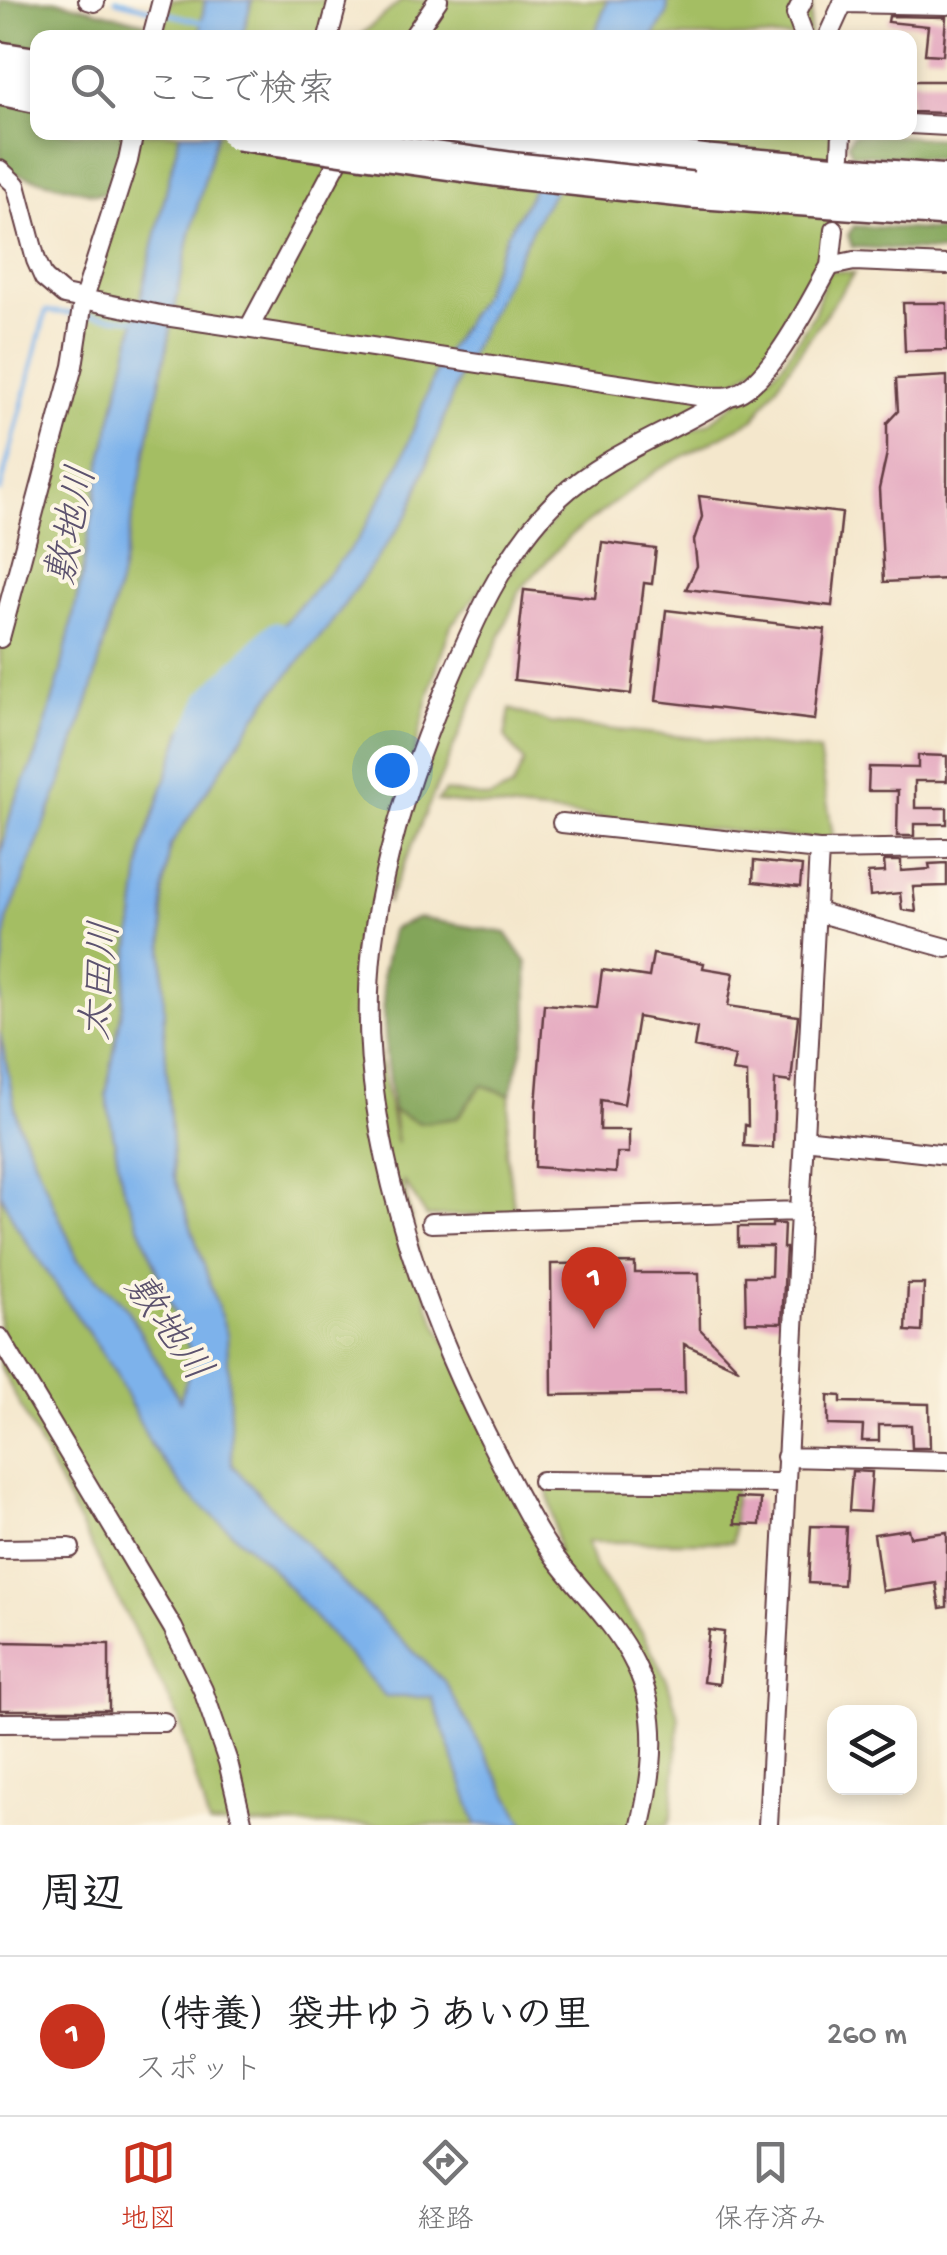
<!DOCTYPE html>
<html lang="ja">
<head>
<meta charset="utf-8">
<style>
	body { margin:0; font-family:"Gochi Hand","Klee One",sans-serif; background:#f2f2f2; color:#202124 }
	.controls { position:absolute; right:30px; bottom:30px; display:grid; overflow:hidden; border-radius:20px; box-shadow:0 5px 15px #0003 }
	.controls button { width:90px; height:90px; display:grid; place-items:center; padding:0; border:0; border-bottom:2px solid #e0e0e0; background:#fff; color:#202124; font:50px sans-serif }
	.you { position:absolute; left:392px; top:770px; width:35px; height:35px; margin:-25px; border:8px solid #fff; border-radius:50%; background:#1a73e8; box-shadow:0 0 0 15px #1a73e833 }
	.badge { display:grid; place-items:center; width:65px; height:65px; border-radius:50%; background:#c8321e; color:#fff; font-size:32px; font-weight:700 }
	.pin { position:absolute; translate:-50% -82px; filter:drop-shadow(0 2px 5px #0008) }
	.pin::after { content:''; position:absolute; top:52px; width:35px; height:30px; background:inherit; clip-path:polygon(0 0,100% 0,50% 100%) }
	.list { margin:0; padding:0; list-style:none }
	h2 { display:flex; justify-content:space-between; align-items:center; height:130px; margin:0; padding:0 40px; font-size:42px }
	h2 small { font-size:32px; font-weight:400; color:#757577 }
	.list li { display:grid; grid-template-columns:65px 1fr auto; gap:30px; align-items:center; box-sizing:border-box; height:160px; padding:0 40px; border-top:2px solid #e0e0e0 }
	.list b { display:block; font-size:38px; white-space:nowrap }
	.list p { margin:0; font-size:32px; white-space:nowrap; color:#757577 }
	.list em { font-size:32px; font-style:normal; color:#757577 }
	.icon { flex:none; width:55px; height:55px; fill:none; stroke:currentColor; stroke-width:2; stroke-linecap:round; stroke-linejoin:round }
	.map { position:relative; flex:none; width:947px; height:1825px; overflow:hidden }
	.search { position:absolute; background:#fff; box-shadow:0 5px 15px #0003; left:30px; right:30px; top:30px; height:110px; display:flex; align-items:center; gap:25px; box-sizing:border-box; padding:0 35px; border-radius:20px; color:#757577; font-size:38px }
	.sheet { height:290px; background:#fff }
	nav { display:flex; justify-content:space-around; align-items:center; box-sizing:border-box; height:140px; border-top:2px solid #e0e0e0; background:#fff; font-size:28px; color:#757577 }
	nav a { display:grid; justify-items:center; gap:5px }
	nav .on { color:#c8321e }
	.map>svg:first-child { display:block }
	.green { fill:#a4be64; stroke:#776e48; stroke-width:2.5 }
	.forest { fill:#83a55a; stroke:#666242; stroke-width:2.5 }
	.water { fill:#7db2eb; stroke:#64688b; stroke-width:2.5 }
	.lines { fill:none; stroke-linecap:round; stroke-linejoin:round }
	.stream { stroke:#7db2eb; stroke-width:5 }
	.river { stroke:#7db2eb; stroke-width:28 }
	.building { fill:#e4a7bf }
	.street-casing { stroke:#643d43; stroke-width:22 }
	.highway-casing { stroke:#643d43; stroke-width:40 }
	.street { stroke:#fff; stroke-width:18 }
	.highway { stroke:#fff; stroke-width:35 }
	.highway-bridge-casing { stroke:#643d43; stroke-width:40; stroke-linecap:butt }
	.highway-bridge { stroke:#fff; stroke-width:35 }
	.labels { text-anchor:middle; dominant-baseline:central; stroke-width:8; stroke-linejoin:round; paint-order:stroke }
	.water-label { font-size:40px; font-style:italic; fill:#5c526e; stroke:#fcf5e5 }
</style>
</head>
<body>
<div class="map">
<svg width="947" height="1825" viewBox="0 0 947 1825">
	<rect width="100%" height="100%" fill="#fcf5e5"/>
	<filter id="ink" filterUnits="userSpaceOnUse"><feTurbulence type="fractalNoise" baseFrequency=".01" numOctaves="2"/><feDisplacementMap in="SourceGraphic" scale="20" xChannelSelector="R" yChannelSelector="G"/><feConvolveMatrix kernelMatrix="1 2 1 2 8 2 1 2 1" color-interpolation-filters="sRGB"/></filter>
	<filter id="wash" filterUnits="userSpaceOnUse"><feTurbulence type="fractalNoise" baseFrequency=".0048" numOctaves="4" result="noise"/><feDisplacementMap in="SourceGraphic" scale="40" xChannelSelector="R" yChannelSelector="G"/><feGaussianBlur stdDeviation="2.25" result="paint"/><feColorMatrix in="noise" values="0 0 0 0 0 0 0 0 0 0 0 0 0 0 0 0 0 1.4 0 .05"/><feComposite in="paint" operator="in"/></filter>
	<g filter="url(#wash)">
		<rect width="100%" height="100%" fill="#f4e7cc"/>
		<path class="green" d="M171,0H338L328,37L160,38Z
			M402,0H812L809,37L357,38Z
			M133,133H842L831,259L784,347L636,452L709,423L781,366L814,314L828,270L854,273L754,419L656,471L570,536L520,590L387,904L405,802L488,600L571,498L539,521L451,625L433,679L361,965L397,1144L393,1111L420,1123L457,1118L482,1085L510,1095L506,1151L515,1213L427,1217L403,1180L429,1307L529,1514L559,1554L547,1484L735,1486L733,1542H587L595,1567L643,1634L667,1680L679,1718L672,1816L668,1825H209L178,1717L0,1366V639Z
			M510,709L550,723L819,751L834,842L437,801L445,791L488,798L512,788L524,762L505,737Z"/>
		<path class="forest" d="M0,0H55L154,25L151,37L38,38V132L131,133L118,192L95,194L0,170Z
			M854,134L947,139V160L852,154L848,143Z
			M854,226L947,231V252L852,247L848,235Z
			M418,918L506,933L527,963L528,1029L510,1095L482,1085L457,1118L420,1123L393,1111L386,1058L382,974L392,929Z"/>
		<path class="water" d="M205,0H252L242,37H199Z
			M608,0H668L667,14L653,37H593Z
			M180,133H217L190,234L119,584L92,690L63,777L7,921L0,1002V857L12,808L37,754L60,675L81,580L102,459Z
			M555,133H592L540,213L460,374L409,513L329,626L267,700L170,846L163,894L164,1030L174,1176L227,1334L232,1465L340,1580L444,1681L525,1825H477L432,1697H386L265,1561L188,1494L151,1445L116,1374L17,1227L0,1193V1033L18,1122L78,1260L125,1306L180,1401L193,1358L122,1184L106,1094L123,1004L143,847L182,731L251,661L358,540L401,462L438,365L479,300L508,232L530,196Z"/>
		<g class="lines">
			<path class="stream" d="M116,0L205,23
				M87,315L141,320
				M0,491L46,311L77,314"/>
			<path class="river" d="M197,733L211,701L276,636"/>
		</g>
		<g id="blocks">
			<path class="building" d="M889,16L946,17L943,55L925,54L928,26L888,22Z
				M910,81H947V113L910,112Z
				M903,303H947V350L905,351Z
				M947,376V579L884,582L879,489L887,453V423L898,411L896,379Z
				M699,496L842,513L832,606L686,589L697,566L694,540L702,517Z
				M602,542L656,549L652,584L644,583L631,694L514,680L524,590L595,598Z
				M666,610L825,629L815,720L656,701Z
				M918,755L947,756V781H915V808H947V824H914V836H897L898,791H868L869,767L918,768Z
				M754,861L802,866L800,887L753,882Z
				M884,861H901V871L930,869L929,864L947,863V886L913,887L916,912L902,910L900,893L870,896L868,873L885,872Z
				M653,954L704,963L703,968L734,973L728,1006L798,1016L791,1082L775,1080L773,1148L744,1146L745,1125L748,1126L747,1073L732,1071L735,1056L694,1047L697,1028L638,1017L624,1104L601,1100L600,1130H629V1153H617L616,1173L535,1167L536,1105L544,1004L597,1008L602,970L649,977Z
				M772,1224H784L783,1248H786L782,1323L746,1322L745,1276H771L772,1246H738V1227H772Z
				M635,1263V1273H699L700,1329L739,1369L684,1344L685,1393L552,1395L551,1264Z
				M908,1284H924L922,1332L906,1331Z
				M828,1395L841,1396V1402L929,1404L930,1448H912L911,1425H879V1441H862L863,1426L828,1425Z
				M852,1471L872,1472L869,1512L849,1511Z
				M736,1498L761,1499L760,1525L735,1524Z
				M811,1526L846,1527L843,1585L808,1583Z
				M908,1529L910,1537L947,1532V1607L940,1608L936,1583L882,1591L874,1534Z
				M709,1630L724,1632L719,1684L703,1682Z
				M0,1642L109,1644V1710H0Z"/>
		</g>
	</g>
	<g filter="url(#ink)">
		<use href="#blocks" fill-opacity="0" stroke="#643d43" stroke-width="2.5"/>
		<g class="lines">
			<defs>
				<path id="street" d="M88,0L95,2
					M803,0L796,14L805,38
					M152,38L162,0
					M328,38L338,0
					M412,38L438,0
					M827,38L843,3L947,5
					M910,124L947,126
					M841,155L842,132
					M0,170L16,185L36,260L44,278L64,295L165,316L698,396C708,396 720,398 730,396C768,389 811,299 830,266L854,261L947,265
					M830,266L834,230
					M249,328L347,144
					M0,638L73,366L83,301L128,161L134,132
					M562,823L819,850L947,848
					M816,912L947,948
					M804,1139L947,1155
					M431,1223L800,1211
					M0,1338L173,1628L203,1690L228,1762L243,1825
					M786,1457L947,1461
					M542,1481L783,1483
					M0,1549L70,1548
					M0,1723L164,1722
					M641,1825C653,1773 661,1715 635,1664C614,1620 574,1586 547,1546C529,1519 514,1488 499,1459C420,1308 353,1121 372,948C382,861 410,775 443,695C472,626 504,550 559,498C607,453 673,432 728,397
					M768,1825L819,850"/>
				<path id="highway" d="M0,60L38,66
					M0,87L38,95
					M449,132L707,163L947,183
					M692,190L947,208"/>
			</defs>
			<use href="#street" class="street-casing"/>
			<use href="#highway" class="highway-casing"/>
			<use href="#street" class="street"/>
			<use href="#highway" class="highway"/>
			<defs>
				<path id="highway-bridge" d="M238,132L516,171L692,190"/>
			</defs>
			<use href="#highway-bridge" class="highway-bridge-casing"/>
			<use href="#highway-bridge" class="highway-bridge"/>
		</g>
	</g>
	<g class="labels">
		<g class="water-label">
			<text transform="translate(75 526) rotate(-79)">敷地川</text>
			<text transform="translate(104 981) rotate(-85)">太田川</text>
			<text transform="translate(165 1330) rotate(55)">敷地川</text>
		</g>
	</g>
</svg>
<div class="controls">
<button><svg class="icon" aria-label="layers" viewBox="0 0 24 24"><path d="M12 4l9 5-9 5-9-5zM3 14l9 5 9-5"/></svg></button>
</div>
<div class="you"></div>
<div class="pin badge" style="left:594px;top:1329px">1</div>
<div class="search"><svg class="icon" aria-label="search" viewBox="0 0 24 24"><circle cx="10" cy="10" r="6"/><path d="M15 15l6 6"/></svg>ここで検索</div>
</div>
<section class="sheet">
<h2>周辺<small></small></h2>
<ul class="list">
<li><span class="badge">1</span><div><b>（特養）袋井ゆうあいの里</b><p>スポット</p></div><em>260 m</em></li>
</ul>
</section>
<nav>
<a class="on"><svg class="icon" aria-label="map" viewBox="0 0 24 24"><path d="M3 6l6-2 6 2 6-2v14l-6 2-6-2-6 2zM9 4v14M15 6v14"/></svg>地図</a>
<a><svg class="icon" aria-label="directions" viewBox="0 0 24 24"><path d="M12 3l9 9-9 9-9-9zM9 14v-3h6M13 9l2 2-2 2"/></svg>経路</a>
<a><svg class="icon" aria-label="saved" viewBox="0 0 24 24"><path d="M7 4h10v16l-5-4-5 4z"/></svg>保存済み</a>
</nav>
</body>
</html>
